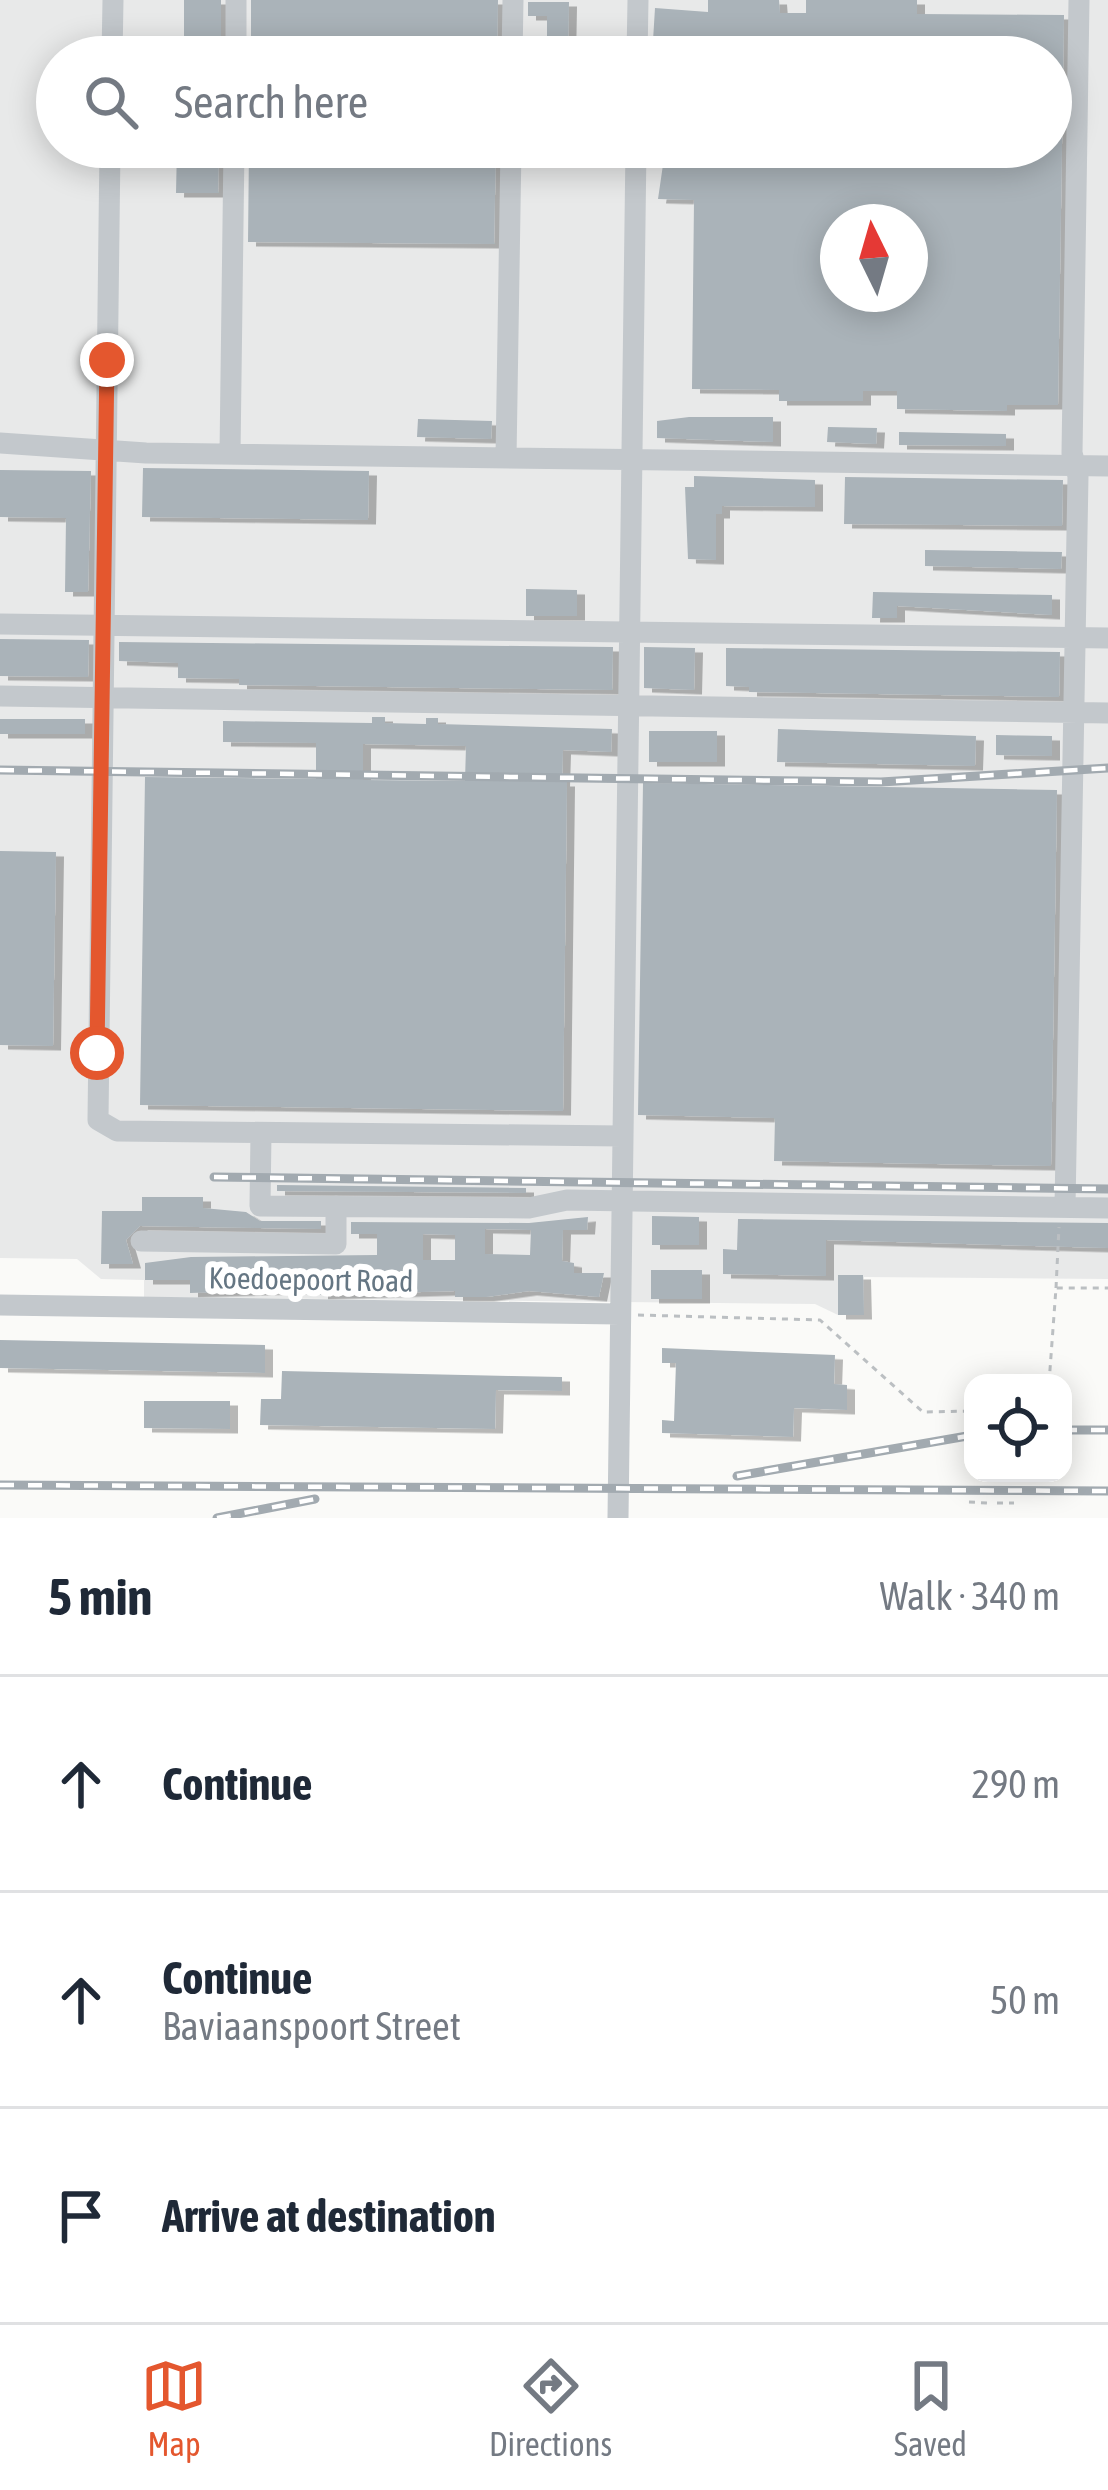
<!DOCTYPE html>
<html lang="en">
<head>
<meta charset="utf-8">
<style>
	body { margin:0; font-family:"Asap Condensed",sans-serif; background:#f2f2f3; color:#1f2937 }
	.controls { position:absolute; right:36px; bottom:36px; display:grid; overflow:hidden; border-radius:24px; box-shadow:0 6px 30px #0003 }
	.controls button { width:108px; height:108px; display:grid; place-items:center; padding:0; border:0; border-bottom:3px solid #e0e1e3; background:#fff; color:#1f2937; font:60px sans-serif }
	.compass { position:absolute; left:820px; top:204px; width:108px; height:108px; border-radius:50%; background:#fff; box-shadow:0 6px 30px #0003; rotate:355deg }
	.stop { position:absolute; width:36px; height:36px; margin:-27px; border:9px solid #e4572e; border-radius:50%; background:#fff }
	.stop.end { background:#e4572e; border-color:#fff; box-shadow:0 3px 12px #0008 }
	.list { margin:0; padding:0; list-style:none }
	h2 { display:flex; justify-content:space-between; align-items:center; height:156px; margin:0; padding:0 48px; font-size:51px }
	h2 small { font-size:39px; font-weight:400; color:#747a83 }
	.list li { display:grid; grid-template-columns:78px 1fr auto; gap:36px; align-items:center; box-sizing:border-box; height:216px; padding:0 48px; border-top:3px solid #e0e1e3 }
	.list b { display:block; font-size:45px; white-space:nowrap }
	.list p { margin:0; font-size:39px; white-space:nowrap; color:#747a83 }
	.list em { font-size:39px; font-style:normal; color:#747a83 }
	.icon { flex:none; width:66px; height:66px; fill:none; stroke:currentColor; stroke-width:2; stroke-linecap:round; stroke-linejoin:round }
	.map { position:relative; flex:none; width:1108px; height:1518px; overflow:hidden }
	.search { position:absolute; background:#fff; box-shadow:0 6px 30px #0003; left:36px; right:36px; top:36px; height:132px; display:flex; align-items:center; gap:30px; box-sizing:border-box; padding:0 42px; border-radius:66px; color:#747a83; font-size:45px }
	.sheet { height:804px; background:#fff }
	nav { display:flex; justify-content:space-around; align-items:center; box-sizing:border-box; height:168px; border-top:3px solid #e0e1e3; background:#fff; font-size:33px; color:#747a83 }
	nav a { display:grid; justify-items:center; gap:6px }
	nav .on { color:#e4572e }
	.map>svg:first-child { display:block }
	.built { fill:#e8e9e9; fill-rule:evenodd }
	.building { fill:#aab3b9; fill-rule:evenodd; filter:url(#shadow) }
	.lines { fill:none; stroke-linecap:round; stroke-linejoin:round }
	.path { stroke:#bbbfc2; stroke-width:3; stroke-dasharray:6 6; stroke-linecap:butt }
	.minor { stroke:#c3c8cc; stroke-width:21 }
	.rail-casing { stroke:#a2aab0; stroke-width:9 }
	.rail { stroke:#fff; stroke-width:4.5; stroke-dasharray:14; stroke-linecap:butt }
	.route { stroke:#e4572e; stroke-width:15 }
	.labels { text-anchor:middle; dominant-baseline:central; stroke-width:12; stroke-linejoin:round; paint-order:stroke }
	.street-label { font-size:30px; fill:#657683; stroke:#fff }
</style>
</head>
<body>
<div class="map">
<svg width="1108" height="1518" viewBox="0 0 1108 1518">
	<defs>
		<filter id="shadow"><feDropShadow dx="8" dy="4.5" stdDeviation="0" flood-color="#0004"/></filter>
	</defs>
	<rect width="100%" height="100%" fill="#fafaf8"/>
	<path class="built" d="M0,0H1108V1279L864,1277V1315H838L815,1304L144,1297V1280L101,1279L77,1259L0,1258ZM57,57H1051V147H57ZM838,222H910V294H838Z"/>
	<path class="building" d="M184,0H221V57H184Z
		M251,0H498L497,57H251Z
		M708,0H779L780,13H806V0H917V14L1064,15L1058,405H1007V411L897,409V391H863V401H779V390L692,389L694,200L658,199L665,151L1051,147V57H652L655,8L708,12ZM838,222H910V294H838Z
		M528,2H569L568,57H547V16H528Z
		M177,147H219L218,193H176Z
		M249,147H496L494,244L248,242Z
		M689,417H773V442L657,438V421Z
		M418,419L492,421L491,439L417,437Z
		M828,427L877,428L876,444L827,442Z
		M899,432L1006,434V446L899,445Z
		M143,468L369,471L368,520L142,517Z
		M0,470L91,471L88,592H65L66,518L0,517Z
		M694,476L815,480V507L722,506V514H716V560L688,559L685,487H694Z
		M845,477L1063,480L1062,526L844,524Z
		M925,550L1062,552L1061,569L925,566Z
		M526,589L577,590V616H526Z
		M873,592L1052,595V615L897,606V618H872Z
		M0,639L89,640L88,677L0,676Z
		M119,642L613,647L612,690L239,685V679L178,678V663L119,661Z
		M644,647L695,648L694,690L644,688Z
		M726,648L1060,652L1059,697L749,692V687L726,686Z
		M372,717H385V723L426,724V718H438V724L612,729L611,752L563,750L562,782H567L563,1111L140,1105L145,777L316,779V743L223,742V721L372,723ZM363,744L466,746L465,781L363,780Z
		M0,719H85V734H0Z
		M778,729L976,736L975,766L777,762Z
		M649,731H717V762H649Z
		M996,735L1052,736V756L996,755Z
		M643,783L1057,790L1051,1166L774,1161L775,1118L638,1115Z
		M0,851L56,852L53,1046L0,1045Z
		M277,1185L526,1188V1193L277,1191Z
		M142,1197H203V1208L246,1212L260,1221H321V1229L140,1226L126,1240L133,1264H101L102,1211H142Z
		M652,1216L699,1217V1245H652Z
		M588,1217L587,1230H563L562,1261L574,1263V1273H604L599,1297L529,1291L486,1297H455V1291L320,1295V1289L190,1293V1280H145V1263L191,1257L377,1255V1234H351V1222L529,1223ZM485,1229L531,1230L530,1255L485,1254ZM423,1234L455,1235V1260H423Z
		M738,1219L1108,1223V1248L826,1240V1276L723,1274V1249L737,1250Z
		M651,1270H702V1299H651Z
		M838,1275H863L864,1315H838Z
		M0,1340L265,1345V1373L0,1368Z
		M662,1348L835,1355L834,1384L847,1385V1410L794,1408L793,1437L662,1433V1420L674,1421L676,1363H662Z
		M282,1371L562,1377V1391L496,1390L495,1429L260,1425L261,1399H281Z
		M144,1401H230V1429L144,1428Z"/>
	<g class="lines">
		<path class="path" d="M1056,1288L1059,1227
			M638,1315L820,1320L923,1412L973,1411
			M1049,1383L1056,1288H1108
			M969,1469L973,1470
			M969,1502L987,1503
			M997,1503H1014"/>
		<path class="minor" d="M112,57L113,0
			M236,57V0
			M512,57L513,0
			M637,57L638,0
			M110,147L98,1120L117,1131L622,1136
			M0,443L146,453L1108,466
			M230,454L234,147
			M506,458L511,147
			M0,624L1108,638
			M0,696L1108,713
			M261,1133L260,1206L529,1208L567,1200L1108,1208
			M1065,1207L1078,476L1072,453L1079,0
			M141,1241L336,1244V1206
			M0,1305L620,1314
			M618,1518L636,147"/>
		<defs>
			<path id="rail" d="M0,770L881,782L1108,768
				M214,1177L1108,1189
				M1063,1430H1108
				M737,1476L973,1435
				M0,1485L1108,1491
				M217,1518L315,1499"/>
		</defs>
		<use href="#rail" class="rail-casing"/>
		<use href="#rail" class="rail"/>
	</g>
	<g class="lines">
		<path class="route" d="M97,1053L107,360"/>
	</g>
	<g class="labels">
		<g class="street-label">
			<text transform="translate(311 1279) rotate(1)">Koedoepoort Road</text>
		</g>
	</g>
</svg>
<div class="controls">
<button><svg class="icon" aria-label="locate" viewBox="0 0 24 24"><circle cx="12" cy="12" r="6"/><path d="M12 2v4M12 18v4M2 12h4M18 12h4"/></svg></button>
</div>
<svg class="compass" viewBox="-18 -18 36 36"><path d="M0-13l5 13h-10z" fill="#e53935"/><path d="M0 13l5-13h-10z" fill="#747a83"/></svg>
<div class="stop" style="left:97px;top:1053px"></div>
<div class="stop end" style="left:107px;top:360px"></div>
<div class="search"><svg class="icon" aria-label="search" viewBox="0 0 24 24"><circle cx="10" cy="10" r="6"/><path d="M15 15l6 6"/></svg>Search here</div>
</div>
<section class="sheet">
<h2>5 min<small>Walk · 340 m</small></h2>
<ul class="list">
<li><svg class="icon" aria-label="ahead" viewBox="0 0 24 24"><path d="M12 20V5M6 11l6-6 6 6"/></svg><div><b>Continue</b></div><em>290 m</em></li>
<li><svg class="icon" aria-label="ahead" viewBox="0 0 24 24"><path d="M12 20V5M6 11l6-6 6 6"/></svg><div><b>Continue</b><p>Baviaanspoort Street</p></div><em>50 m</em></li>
<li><svg class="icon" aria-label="arrive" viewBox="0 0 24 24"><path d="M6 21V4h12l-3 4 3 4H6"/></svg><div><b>Arrive at destination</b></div></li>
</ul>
</section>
<nav>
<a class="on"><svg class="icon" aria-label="map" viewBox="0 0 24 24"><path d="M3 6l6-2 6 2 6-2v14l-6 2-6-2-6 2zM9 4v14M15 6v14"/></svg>Map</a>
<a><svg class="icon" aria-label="directions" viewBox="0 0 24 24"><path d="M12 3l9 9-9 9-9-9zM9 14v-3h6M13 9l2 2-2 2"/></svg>Directions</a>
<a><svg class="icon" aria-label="saved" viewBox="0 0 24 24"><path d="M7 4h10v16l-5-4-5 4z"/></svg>Saved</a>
</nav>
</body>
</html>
